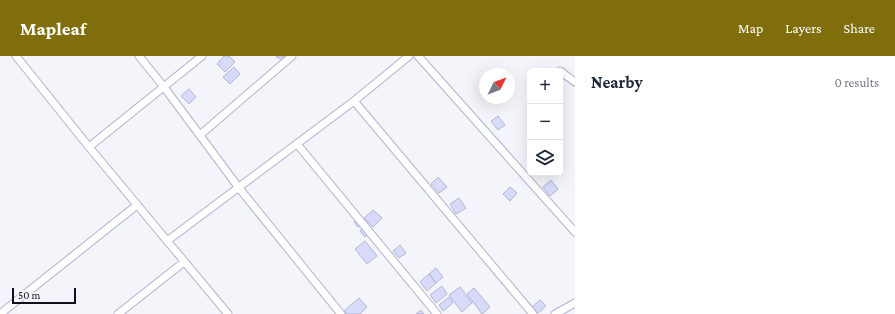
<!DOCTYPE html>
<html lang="en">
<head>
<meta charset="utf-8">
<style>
	body { margin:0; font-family:"Crimson Pro",serif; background:#f6f6f7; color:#1f2937 }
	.controls { position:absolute; right:12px; top:12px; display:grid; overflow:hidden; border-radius:6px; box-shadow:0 4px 16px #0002 }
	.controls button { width:36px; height:36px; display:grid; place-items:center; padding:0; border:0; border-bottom:1px solid #e0e1e3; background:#fff; color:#1f2937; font:20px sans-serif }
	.compass { position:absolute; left:479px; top:12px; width:36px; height:36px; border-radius:50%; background:#fff; box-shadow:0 4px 16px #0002; rotate:47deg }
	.scale { position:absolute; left:12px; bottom:10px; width:64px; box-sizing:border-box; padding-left:4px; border:2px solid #10101b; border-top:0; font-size:11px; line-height:14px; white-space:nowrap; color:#10101b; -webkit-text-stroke:3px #f4f4fb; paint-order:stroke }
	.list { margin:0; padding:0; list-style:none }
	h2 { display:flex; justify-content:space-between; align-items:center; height:52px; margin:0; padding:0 16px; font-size:17px }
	h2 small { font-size:13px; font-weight:400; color:#747a83 }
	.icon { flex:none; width:22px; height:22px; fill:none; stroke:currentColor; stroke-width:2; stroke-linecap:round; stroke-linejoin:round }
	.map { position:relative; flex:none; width:575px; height:258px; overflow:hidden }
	header { display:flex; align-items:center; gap:24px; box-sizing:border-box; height:56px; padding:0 20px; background:#7f6e0b; color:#fff }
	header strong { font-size:19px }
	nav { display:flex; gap:22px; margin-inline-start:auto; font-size:14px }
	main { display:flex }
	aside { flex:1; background:#fff }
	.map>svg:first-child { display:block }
	.building { fill:#d7daf9; stroke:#b3b5d3 }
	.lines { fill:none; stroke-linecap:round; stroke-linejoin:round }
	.street-casing { stroke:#b0b3d0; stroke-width:9 }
	.street { stroke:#fff; stroke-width:7 }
</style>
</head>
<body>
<header>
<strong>Mapleaf</strong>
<nav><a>Map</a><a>Layers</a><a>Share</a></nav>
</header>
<main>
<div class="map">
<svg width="575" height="258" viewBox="0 0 575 258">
	<rect width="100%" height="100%" fill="#f4f4fb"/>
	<path class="building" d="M224,0H229L235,6L225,16L217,8Z
		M277,0H284L283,4L276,1Z
		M234,11L240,18L230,28L223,21Z
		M189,33L196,41L189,48L181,40Z
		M498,60L505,69L498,74L491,65Z
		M438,121L447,131L439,137L431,128Z
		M551,124L558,133L550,140L543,131Z
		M510,131L517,137L510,145L503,138Z
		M459,142L466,152L456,158L450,148Z
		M373,154L382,162L373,171L364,162Z
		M357,163L361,169L358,171L354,166Z
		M364,171L369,177L365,181L360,175Z
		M365,185L377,200L367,208L355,193Z
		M400,189L406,197L399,202L393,195Z
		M436,212L443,221L436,227L429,218Z
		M429,218L436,227L427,235L420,226Z
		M442,230L447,238L436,247L430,239Z
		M460,231L472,247L462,256L449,239Z
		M474,232L490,251L482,258L467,238Z
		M449,241L453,247L443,255L439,249Z
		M359,242L367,251L360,258H346L344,255Z
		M540,244L546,250L538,257L532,251Z
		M421,254L424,258H416Z"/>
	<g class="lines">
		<defs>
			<path id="street" d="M16,0L89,91L228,258
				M139,0L164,31L239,132L341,258
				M418,0L575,176
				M560,15L575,26
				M354,45L533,258
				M200,79L292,0
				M297,88L437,258
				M89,91L202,0
				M167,185L354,45L409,0
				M0,258L137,149
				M118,258L184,206
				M555,258L575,247"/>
		</defs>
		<use href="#street" class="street-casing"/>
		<use href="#street" class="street"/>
	</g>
</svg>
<div class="controls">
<button>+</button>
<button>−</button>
<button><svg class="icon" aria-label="layers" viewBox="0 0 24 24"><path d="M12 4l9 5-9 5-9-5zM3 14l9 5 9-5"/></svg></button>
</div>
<svg class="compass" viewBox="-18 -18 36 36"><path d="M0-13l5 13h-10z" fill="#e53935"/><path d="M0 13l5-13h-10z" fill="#747a83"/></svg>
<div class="scale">50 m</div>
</div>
<aside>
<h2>Nearby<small>0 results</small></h2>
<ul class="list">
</ul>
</aside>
</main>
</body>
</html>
